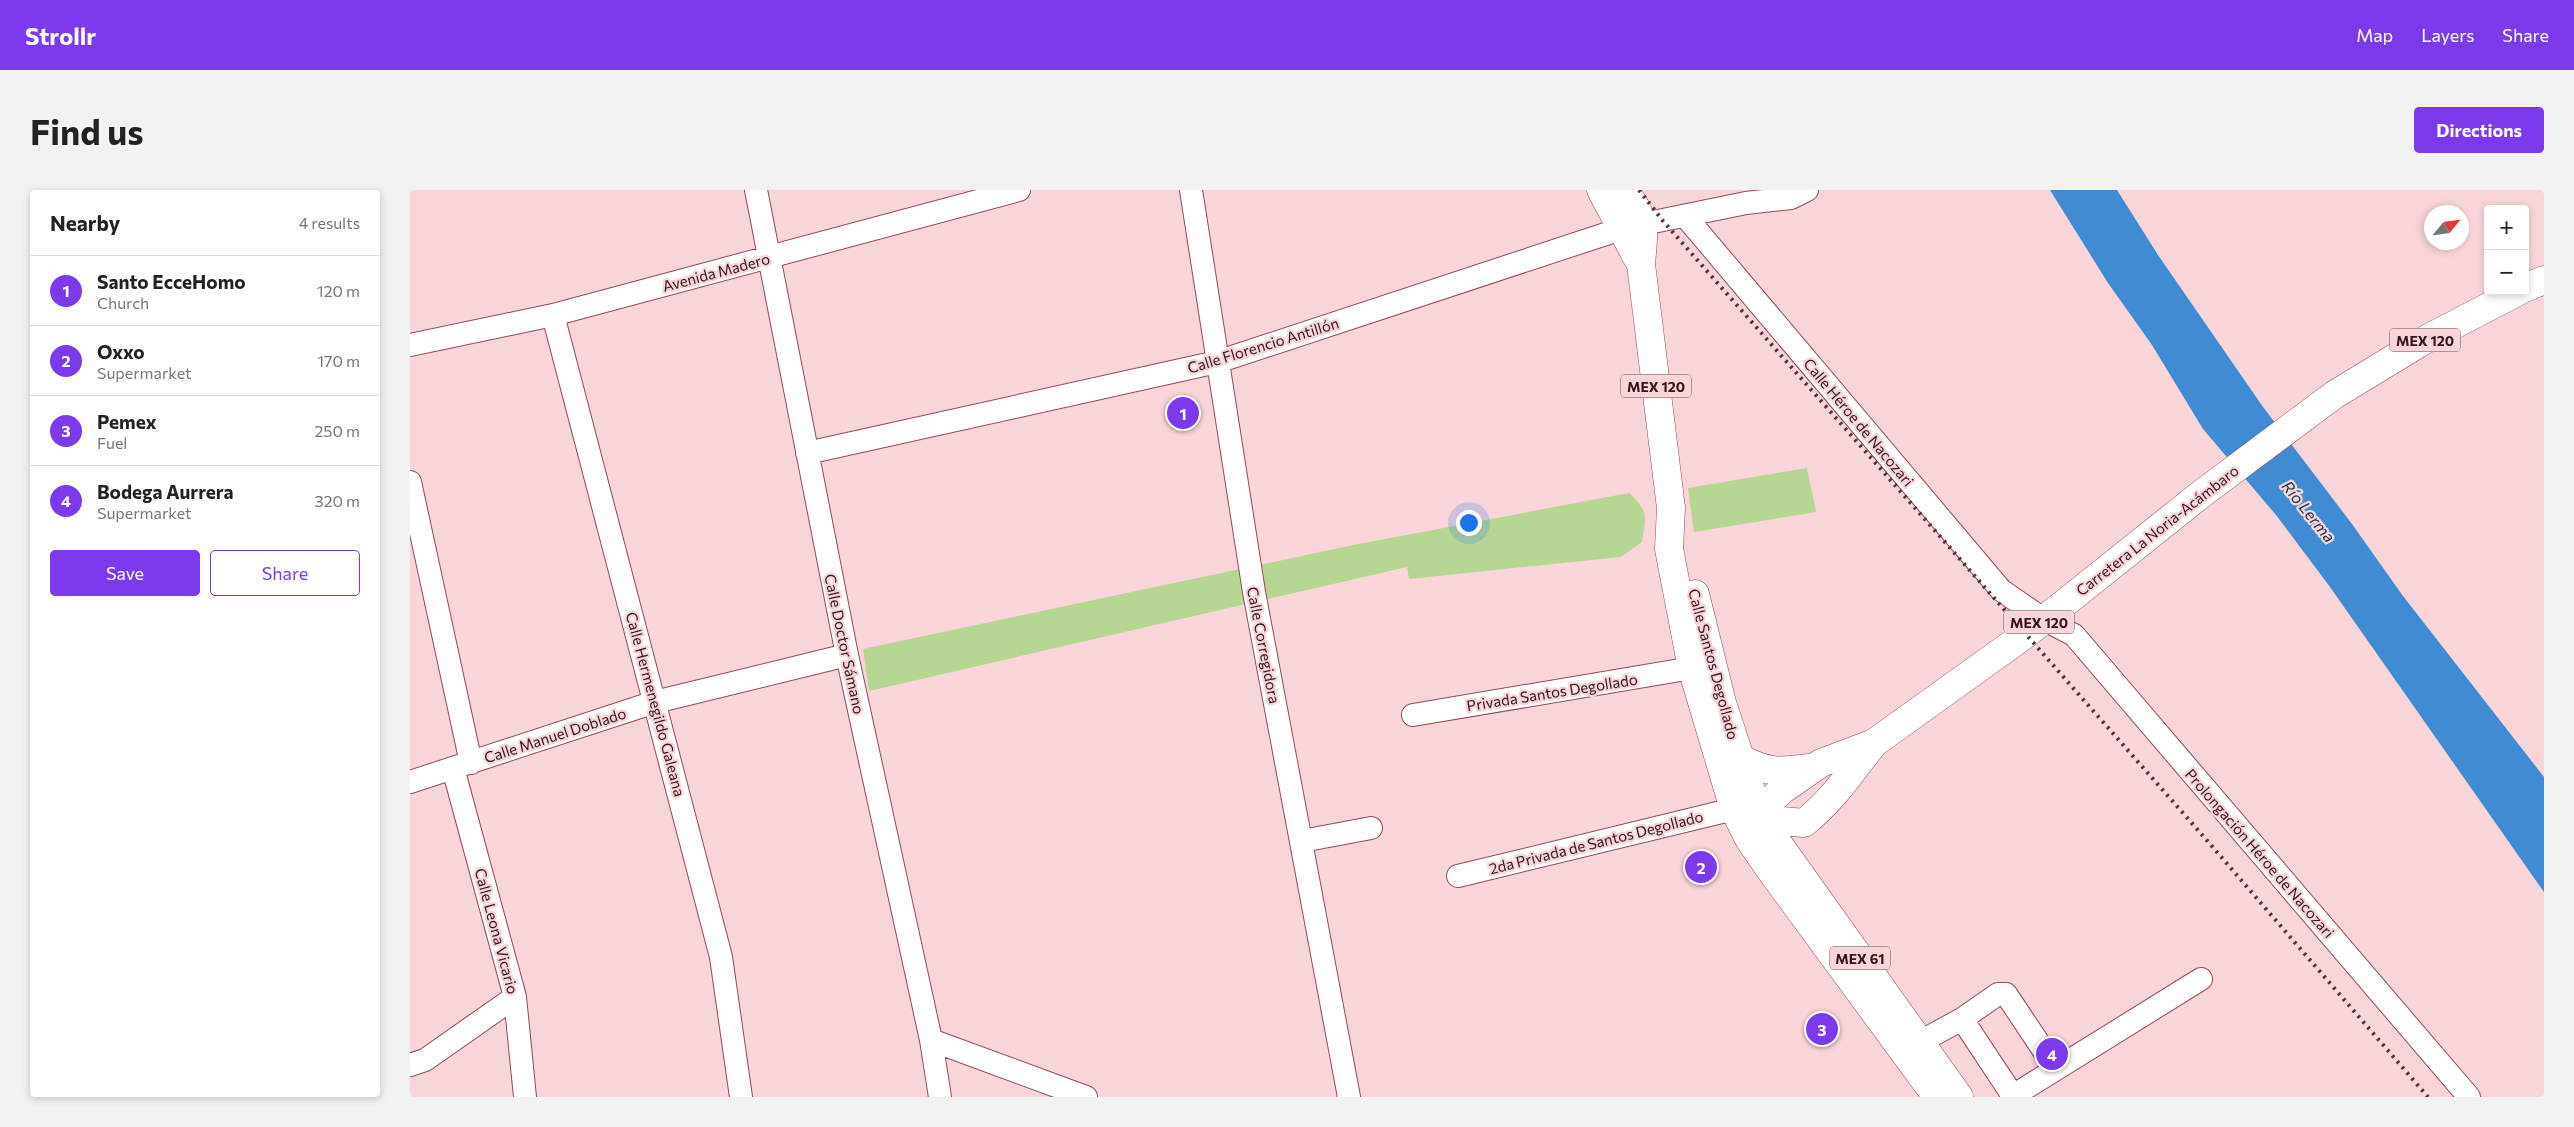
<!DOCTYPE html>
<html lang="en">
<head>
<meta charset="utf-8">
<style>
	body { margin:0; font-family:Commissioner,sans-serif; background:#f2f2f2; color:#222 }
	.controls { position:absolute; right:15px; top:15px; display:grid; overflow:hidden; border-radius:5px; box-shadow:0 2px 8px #0003 }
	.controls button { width:45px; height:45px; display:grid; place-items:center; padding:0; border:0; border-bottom:1px solid #e0e0e0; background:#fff; color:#222; font:25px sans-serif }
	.compass { position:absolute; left:2014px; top:15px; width:45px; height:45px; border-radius:50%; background:#fff; box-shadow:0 2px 8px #0003; rotate:61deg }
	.you { position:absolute; left:1058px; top:332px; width:18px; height:18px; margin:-12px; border:4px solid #fff; border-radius:50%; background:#1a73e8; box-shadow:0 0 0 8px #1a73e833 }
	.badge { display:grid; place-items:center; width:32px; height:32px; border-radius:50%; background:#7c3aed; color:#fff; font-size:16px; font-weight:700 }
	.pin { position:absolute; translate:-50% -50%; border:2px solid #fff; box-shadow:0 1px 5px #0006 }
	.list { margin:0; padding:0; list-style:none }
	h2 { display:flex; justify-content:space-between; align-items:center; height:65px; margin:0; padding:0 20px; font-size:21px }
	h2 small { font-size:16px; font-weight:400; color:#767676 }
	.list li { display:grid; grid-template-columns:32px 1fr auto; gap:15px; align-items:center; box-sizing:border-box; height:70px; padding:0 20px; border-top:1px solid #e0e0e0 }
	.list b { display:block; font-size:19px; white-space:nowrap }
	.list p { margin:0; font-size:16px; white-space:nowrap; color:#767676 }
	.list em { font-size:16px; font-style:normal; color:#767676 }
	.actions { display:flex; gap:10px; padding:15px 20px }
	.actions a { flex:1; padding:11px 0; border:1px solid #7c3aed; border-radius:5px; text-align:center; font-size:18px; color:#7c3aed }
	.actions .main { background:#7c3aed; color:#fff }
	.map { position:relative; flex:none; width:2134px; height:907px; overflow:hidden; border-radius:5px }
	header { display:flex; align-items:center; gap:30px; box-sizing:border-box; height:70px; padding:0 25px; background:#7c3aed; color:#fff }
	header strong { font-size:24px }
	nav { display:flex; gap:28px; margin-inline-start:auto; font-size:18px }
	.intro { display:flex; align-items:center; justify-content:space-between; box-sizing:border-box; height:120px; padding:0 30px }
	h1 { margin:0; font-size:35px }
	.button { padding:12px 22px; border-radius:5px; background:#7c3aed; color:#fff; font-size:18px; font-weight:700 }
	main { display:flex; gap:30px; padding:0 30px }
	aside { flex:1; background:#fff; border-radius:5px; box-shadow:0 2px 8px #0003 }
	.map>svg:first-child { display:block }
	.green { fill:#b6d691 }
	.water { fill:#408cd2 }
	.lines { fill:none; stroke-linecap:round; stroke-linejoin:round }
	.minor-casing { stroke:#944958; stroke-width:24 }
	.major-casing { stroke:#944958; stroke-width:29 }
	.minor { stroke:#fff; stroke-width:22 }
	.major { stroke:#fff; stroke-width:28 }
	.rail { stroke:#54343a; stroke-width:4; stroke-dasharray:2.5 5; stroke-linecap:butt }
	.labels { text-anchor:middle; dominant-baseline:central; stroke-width:4.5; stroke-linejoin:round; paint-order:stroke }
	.shield { fill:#f8d5d9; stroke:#6f4f54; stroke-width:1 }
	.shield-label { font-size:14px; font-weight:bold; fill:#34151b }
	.street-label { font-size:15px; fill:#34151b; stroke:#f8d5d9 }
	.water-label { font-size:16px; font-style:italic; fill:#13324f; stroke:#f8d5d9 }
</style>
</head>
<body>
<header>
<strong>Strollr</strong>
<nav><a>Map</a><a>Layers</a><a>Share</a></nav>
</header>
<div class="intro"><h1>Find us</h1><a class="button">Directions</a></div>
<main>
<aside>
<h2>Nearby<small>4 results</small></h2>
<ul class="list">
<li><span class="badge">1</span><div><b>Santo EcceHomo</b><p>Church</p></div><em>120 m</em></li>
<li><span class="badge">2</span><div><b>Oxxo</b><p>Supermarket</p></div><em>170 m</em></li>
<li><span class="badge">3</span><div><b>Pemex</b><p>Fuel</p></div><em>250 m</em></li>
<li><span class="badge">4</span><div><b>Bodega Aurrera</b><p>Supermarket</p></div><em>320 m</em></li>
</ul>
<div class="actions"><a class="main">Save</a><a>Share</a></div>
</aside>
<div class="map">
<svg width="2134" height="907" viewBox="0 0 2134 907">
	<rect width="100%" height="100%" fill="#f8d5d9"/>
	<path class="green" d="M1397,278L1406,322L1284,342L1278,298Z
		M1219,303C1239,321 1236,327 1232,352L1211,367L999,389L997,377L459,501L453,459L948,354Z"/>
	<path class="water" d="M1640,0H1707L1748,65L1853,217L1942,334L1993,406L2134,587V702L1920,397L1866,325L1793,239L1742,155L1698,93Z"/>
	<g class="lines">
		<defs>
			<path id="minor" d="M346,0L437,465L521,850L530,907
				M781,0L844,402L939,907
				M1275,26L1591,400L1633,429L1664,445L2059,907
				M143,125L311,767L331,907
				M0,155L143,125L609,0
				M397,263L807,172L1214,38L1336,13L1381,8L1397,0
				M0,292L61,573
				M1003,525L1282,478
				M43,578L105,807L115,907
				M0,592L245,512L437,465
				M892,651L961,638
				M1048,686L1324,619
				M1552,829L1603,906
				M521,850L676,907
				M1510,852L1552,829L1588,804H1596L1646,879
				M0,875L15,870L105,807
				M1601,907L1791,789"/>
			<path id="major" d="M1191,0L1230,73
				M1214,0C1237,30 1234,38 1231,74L1261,318L1259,359L1282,478L1324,619L1339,649L1361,681L1527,907
				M2115,98L2134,90
				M1285,404L1312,513L1350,628L1549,907
				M1329,568C1358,583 1368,582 1400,578
				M1338,628L1394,633C1423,610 1442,581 1464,553
				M1339,649L1362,609L1372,600L1411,573L1464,553L1616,444L1790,305L1924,205L2011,152L2109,101"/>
		</defs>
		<use href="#minor" class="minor-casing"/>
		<use href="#major" class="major-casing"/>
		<use href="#minor" class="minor"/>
		<use href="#major" class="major"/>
		<path class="rail" d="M1229,0L1253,31L1794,647L2018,907"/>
	</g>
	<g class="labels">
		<g class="shield">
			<rect x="1980" y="138.5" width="70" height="23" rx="4"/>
			<rect x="1211" y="184.5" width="70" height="23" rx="4"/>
			<rect x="1594" y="420.5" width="70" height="23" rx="4"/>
			<rect x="1420" y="756.5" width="60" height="23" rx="4"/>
		</g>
		<g class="shield-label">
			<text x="2015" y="150">MEX 120</text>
			<text x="1246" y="196">MEX 120</text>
			<text x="1629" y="432">MEX 120</text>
			<text x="1450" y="768">MEX 61</text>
		</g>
		<g class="street-label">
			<text transform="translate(306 82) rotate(-15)">Avenida Madero</text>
			<text transform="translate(853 155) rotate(-17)">Calle Florencio Antillón</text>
			<text transform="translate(1449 232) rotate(50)">Calle Héroe de Nacozari</text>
			<text transform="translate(1747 340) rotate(-38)">Carretera La Noria-Acámbaro</text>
			<text transform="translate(435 454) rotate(78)">Calle Doctor Sámano</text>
			<text transform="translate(854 455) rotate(79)">Calle Corregidora</text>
			<text transform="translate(1304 474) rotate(75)">Calle Santos Degollado</text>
			<text transform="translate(1142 502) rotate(-9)">Privada Santos Degollado</text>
			<text transform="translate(246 514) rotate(75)">Calle Hermenegildo Galeana</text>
			<text transform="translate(145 545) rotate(-18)">Calle Manuel Doblado</text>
			<text transform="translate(1186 652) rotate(-14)">2da Privada de Santos Degollado</text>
			<text transform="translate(1850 663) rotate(49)">Prolongación Héroe de Nacozari</text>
			<text transform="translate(87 741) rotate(75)">Calle Leona Vicario</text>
		</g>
		<g class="water-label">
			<text transform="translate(1899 321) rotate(51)">Río Lerma</text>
		</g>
	</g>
</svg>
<div class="controls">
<button>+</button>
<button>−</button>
</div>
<svg class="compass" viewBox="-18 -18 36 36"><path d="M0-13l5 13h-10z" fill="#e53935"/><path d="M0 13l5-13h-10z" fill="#767676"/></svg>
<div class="you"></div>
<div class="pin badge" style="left:773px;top:223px">1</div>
<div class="pin badge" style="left:1291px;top:677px">2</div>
<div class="pin badge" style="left:1412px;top:839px">3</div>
<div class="pin badge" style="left:1642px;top:864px">4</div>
</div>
</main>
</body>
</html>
